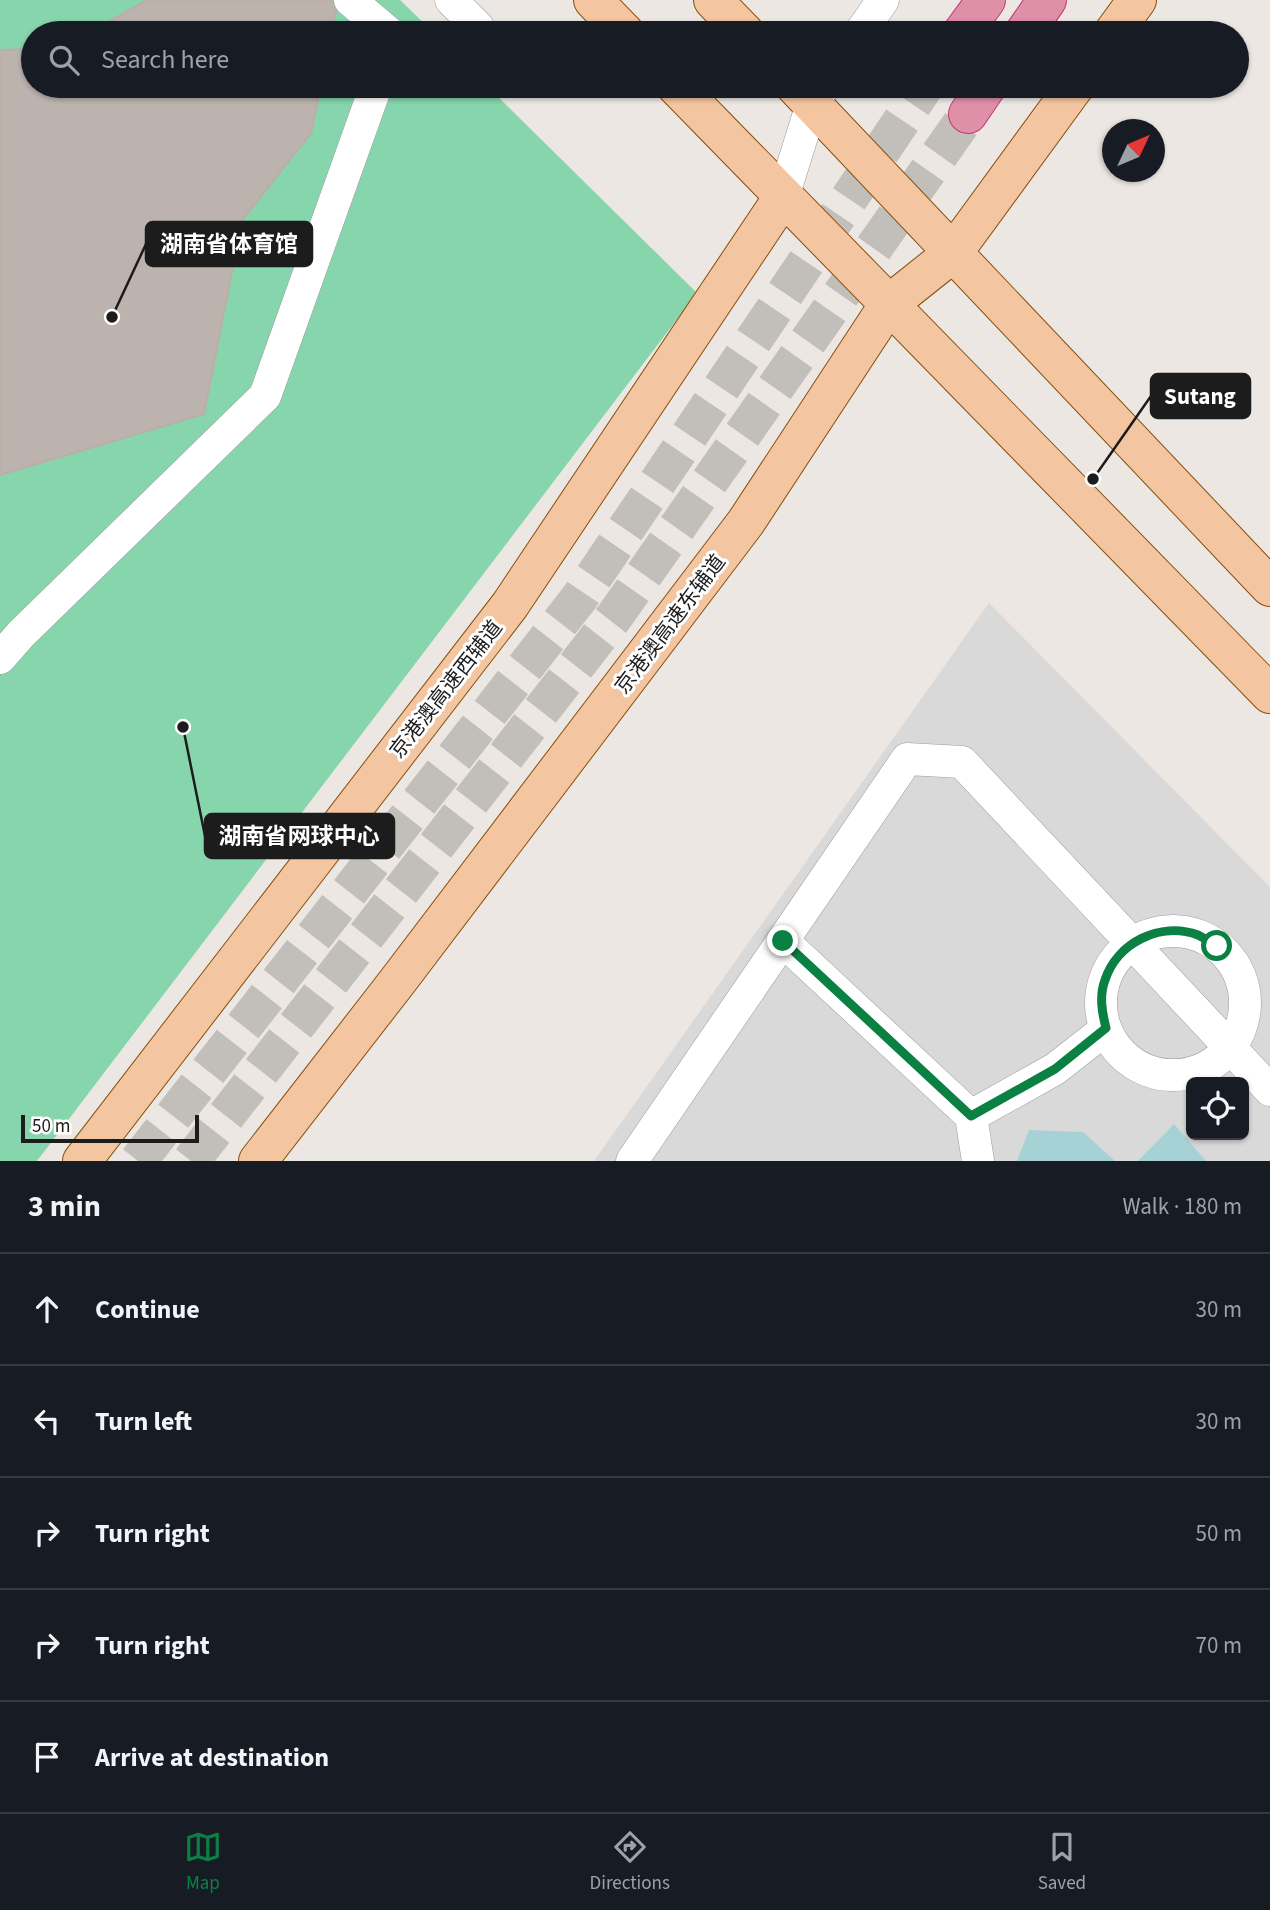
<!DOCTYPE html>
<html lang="en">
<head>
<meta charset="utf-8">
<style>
	body { margin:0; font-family:"Source Sans 3","Noto Sans SC",sans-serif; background:#242831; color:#f1f3f6 }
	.controls { position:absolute; right:21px; bottom:21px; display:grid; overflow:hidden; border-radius:10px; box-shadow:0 2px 5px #0004 }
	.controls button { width:63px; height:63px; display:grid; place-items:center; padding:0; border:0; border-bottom:2px solid #363941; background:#171b24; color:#f1f3f6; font:35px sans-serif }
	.compass { position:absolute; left:1102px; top:119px; width:63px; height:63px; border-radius:50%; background:#171b24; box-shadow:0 2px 5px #0004; rotate:46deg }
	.scale { position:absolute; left:21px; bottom:18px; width:178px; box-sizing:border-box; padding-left:7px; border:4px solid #1c1c1c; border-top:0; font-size:19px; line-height:24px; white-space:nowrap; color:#1c1c1c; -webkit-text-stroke:5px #fff; paint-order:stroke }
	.stop { position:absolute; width:21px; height:21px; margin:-16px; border:5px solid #0b8043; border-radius:50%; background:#fff }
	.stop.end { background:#0b8043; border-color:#fff; box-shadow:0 2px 7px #0008 }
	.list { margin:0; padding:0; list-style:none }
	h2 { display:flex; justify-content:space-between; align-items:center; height:91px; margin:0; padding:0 28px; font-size:30px }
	h2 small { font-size:23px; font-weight:400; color:#9ea1a6 }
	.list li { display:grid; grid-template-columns:46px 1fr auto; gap:21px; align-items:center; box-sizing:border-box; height:112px; padding:0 28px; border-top:2px solid #363941 }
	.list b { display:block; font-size:26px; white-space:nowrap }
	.list em { font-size:23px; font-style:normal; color:#9ea1a6 }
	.icon { flex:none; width:38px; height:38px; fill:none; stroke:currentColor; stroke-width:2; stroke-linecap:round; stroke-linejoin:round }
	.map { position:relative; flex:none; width:1270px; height:1161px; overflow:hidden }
	.search { position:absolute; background:#171b24; box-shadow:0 2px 5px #0004; left:21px; right:21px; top:21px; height:77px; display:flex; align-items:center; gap:18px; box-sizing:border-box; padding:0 24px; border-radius:38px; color:#9ea1a6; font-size:26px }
	.sheet { height:651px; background:#171b24 }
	nav { display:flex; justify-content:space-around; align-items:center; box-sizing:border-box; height:98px; border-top:2px solid #363941; background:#171b24; font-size:19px; color:#9ea1a6 }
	nav a { display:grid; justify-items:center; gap:4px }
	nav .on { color:#0b8043 }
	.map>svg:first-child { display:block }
	.residential { fill:#dad9d9; fill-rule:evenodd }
	.pitch { fill:#86d5ac }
	.water { fill:#a6d2d6 }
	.building { fill:#bcb3af; stroke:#bcada6; stroke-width:2 }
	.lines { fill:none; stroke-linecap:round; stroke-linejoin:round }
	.highway-tunnel { stroke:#c2beba; stroke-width:38; stroke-dasharray:38 19; stroke-linecap:butt }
	.minor-casing { stroke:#9d9d9d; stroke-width:33 }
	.major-casing { stroke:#874f0d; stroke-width:40 }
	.highway-casing { stroke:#c73378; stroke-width:40 }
	.minor { stroke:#fff; stroke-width:32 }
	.major { stroke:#f3c5a0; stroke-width:38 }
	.highway { stroke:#de90a8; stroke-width:38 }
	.route { stroke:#0b8043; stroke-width:9 }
	.labels { text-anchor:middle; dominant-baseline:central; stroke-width:6; stroke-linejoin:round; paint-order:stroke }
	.street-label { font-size:21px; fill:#1c1c1c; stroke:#fff }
	.leader { fill:none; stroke:#1c1c1c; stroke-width:2.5 }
	.callout-dot { fill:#1c1c1c; stroke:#fff; stroke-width:2.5 }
	.callout { fill:#1c1c1c; stroke:#1c1c1c; stroke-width:2.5 }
	.callout-label { font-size:23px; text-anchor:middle; font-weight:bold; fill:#fff }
</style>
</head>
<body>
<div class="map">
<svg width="1270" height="1161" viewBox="0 0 1270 1161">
	<rect width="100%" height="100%" fill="#ece7e2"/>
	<path class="residential" d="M989,603L1270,887V1161H594ZM1191,1082H1244V1135H1191Z"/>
	<path class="pitch" d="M0,0H400L434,33H33V86H487L697,293L37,1161H0Z"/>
	<path class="water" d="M1174,1124L1206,1161H1138Z
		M1029,1130L1083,1132L1115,1161H1017Z"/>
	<path class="building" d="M147,0H330L337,7L331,33H89Z
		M33,49V86H321L311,133L242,220L204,414L0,475V50Z"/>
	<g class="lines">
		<path class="highway-tunnel" d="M138,1161L580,597L925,86
			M191,1161L614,617L968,114"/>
		<defs>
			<path id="minor" d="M350,0L389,33
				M451,0L478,27
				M860,33L883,0
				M783,197L812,104L824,86
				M0,658L21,634L265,396L376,86
				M1101 1003a72 72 0 1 1 144 0a72 72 0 1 1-144 0Z
				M783,941L971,1116L978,1161
				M971,1116L1055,1069L1106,1029
				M632,1161L907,759L962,762L1270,1090"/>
			<path id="major" d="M593,0L625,33
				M713,0L745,33
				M1113,33L1137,0
				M676,86L1270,694
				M795,86L1270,587
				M82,1161L510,605L783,197
				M258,1161L397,982L746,522L889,304L953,253L1075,86"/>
			<path id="highway" d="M962,33L986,0
				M1024,33L1047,0
				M968,114L987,86"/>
		</defs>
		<use href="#minor" class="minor-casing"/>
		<use href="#major" class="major-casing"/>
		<use href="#highway" class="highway-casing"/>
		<use href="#minor" class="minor"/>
		<use href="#major" class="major"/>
		<use href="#highway" class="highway"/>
	</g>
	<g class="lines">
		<path class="route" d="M783,941L971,1116L1055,1069L1106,1028C1102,1012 1099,996 1105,980C1117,943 1160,921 1198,935C1204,938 1211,942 1217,946"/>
	</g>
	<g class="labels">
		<g class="street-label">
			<text transform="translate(670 624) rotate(-53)">京港澳高速东辅道</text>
			<text transform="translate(446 689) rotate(-52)">京港澳高速西辅道</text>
		</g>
	</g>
	<path class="leader" d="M112 317L146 244M1093 479L1151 396M183 727L205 836"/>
	<g class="callout-dot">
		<circle cx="112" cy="317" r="7"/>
		<circle cx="1093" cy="479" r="7"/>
		<circle cx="183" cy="727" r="7"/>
	</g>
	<g class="callout">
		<rect x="146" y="222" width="166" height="44" rx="7"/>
		<rect x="1151" y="374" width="99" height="44" rx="7"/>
		<rect x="205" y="814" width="189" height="44" rx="7"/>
	</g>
	<g class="callout-label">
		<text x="229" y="252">湖南省体育馆</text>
		<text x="1200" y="404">Sutang</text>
		<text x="299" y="844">湖南省网球中心</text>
	</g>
</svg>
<div class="controls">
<button><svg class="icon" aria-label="locate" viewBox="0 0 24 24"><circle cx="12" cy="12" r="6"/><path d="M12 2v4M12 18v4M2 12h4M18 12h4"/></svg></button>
</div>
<svg class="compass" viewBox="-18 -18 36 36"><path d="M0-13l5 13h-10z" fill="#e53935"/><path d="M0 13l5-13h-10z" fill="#9ea1a6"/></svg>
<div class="scale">50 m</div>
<div class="stop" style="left:1217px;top:946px"></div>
<div class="stop end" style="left:783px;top:941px"></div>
<div class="search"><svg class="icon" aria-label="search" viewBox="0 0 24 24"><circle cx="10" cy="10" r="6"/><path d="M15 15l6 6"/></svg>Search here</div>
</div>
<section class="sheet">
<h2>3 min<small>Walk · 180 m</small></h2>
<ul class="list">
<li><svg class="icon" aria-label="ahead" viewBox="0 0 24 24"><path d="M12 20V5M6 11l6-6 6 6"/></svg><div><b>Continue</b></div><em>30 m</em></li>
<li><svg class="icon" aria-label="left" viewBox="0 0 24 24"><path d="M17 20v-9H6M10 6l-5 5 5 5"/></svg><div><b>Turn left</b></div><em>30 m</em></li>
<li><svg class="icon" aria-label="right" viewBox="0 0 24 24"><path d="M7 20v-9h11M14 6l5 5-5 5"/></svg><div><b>Turn right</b></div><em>50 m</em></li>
<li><svg class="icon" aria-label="right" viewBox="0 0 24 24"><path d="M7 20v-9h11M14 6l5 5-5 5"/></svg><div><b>Turn right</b></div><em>70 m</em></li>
<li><svg class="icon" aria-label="arrive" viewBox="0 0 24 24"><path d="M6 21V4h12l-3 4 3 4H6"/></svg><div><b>Arrive at destination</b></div></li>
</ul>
</section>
<nav>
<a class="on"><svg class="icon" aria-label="map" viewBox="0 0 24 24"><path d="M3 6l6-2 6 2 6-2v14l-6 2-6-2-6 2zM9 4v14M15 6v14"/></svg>Map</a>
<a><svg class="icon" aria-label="directions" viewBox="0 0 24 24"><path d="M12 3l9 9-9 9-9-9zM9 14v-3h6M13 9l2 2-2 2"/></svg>Directions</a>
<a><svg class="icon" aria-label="saved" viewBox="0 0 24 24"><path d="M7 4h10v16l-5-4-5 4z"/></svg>Saved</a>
</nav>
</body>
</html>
